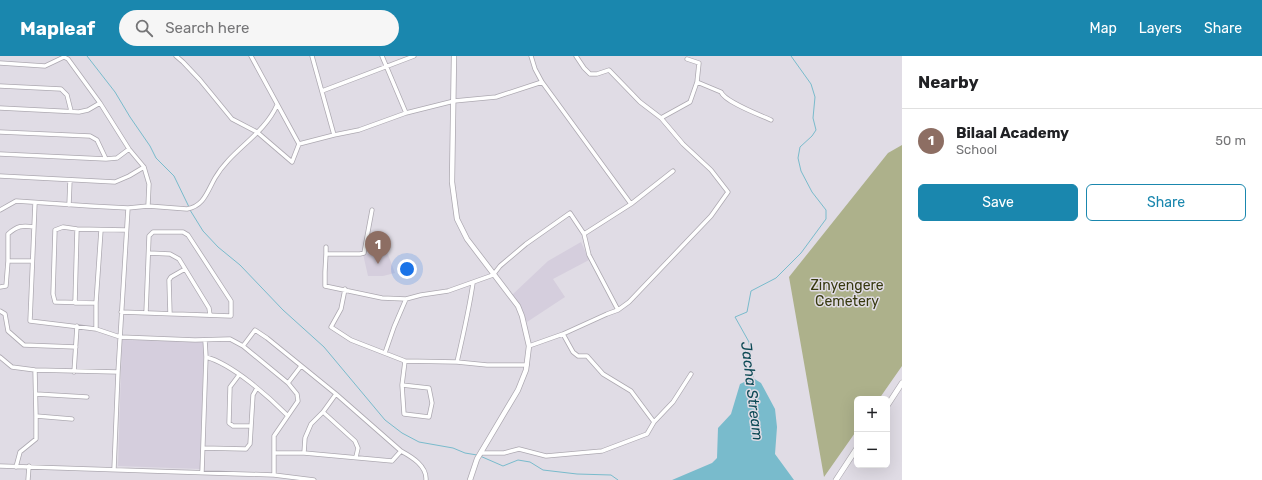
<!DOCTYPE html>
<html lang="en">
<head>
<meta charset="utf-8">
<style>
	body { margin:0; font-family:Rubik,sans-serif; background:#f6f6f6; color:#202124 }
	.controls { position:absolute; right:12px; bottom:12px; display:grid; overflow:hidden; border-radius:6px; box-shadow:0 4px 16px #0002 }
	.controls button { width:36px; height:36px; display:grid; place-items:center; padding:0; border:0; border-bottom:1px solid #e0e0e0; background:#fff; color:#202124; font:20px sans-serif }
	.you { position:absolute; left:407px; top:213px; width:14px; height:14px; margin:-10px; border:3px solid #fff; border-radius:50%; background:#1a73e8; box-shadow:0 0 0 6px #1a73e833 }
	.badge { display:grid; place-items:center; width:26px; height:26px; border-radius:50%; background:#1a87ae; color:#fff; font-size:13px; font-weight:700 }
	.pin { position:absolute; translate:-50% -33px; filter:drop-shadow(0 1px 2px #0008) }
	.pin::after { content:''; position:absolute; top:21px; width:14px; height:12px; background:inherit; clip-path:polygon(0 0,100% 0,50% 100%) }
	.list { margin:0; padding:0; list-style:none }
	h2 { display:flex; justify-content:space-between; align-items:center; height:52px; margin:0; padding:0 16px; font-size:17px }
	h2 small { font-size:13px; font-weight:400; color:#757577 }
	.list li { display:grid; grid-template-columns:26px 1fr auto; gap:12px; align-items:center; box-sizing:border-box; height:64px; padding:0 16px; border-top:1px solid #e0e0e0 }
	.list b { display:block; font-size:15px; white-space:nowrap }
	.list p { margin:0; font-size:13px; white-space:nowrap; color:#757577 }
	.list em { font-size:13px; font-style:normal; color:#757577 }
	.actions { display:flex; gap:8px; padding:12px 16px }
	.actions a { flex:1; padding:9px 0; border:1px solid #1a87ae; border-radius:6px; text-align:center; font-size:14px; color:#1a87ae }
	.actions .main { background:#1a87ae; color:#fff }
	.icon { flex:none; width:22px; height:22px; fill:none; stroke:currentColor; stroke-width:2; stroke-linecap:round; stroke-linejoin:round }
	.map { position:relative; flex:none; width:902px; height:424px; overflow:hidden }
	header { display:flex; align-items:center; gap:24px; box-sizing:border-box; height:56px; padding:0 20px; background:#1a87ae; color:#fff }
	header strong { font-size:19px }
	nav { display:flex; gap:22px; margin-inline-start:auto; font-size:14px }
	.search { width:280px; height:36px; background:#f6f6f6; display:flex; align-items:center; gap:10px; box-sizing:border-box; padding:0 14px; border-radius:22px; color:#757577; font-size:15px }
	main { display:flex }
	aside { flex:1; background:#fff }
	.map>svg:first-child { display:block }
	.built { fill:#d5cedd }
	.green { fill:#adb18b }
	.water { fill:#79bbcc }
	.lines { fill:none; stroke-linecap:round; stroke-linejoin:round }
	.stream { stroke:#79bbcc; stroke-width:1 }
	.minor-casing { stroke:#ada9b1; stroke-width:5 }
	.tertiary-casing { stroke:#ada9b1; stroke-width:6 }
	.secondary-casing { stroke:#ada9b1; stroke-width:6 }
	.minor { stroke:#fff; stroke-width:3.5 }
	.tertiary { stroke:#fff; stroke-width:4.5 }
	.secondary { stroke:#fff; stroke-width:5 }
	.labels { text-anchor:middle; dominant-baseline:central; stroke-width:3; stroke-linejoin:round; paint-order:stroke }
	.park-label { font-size:14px; fill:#37390f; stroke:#e0dce5 }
	.water-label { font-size:15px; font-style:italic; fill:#0d4955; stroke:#e0dce5 }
</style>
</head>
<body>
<header>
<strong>Mapleaf</strong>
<div class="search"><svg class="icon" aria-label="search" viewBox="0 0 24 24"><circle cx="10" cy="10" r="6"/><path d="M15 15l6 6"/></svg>Search here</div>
<nav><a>Map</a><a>Layers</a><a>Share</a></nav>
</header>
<main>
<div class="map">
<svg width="902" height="424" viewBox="0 0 902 424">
	<rect width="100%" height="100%" fill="#e0dce5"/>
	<path class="built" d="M581,186L589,204L553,223L565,241L527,266L512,239L548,205Z
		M387,196L395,217L383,220H368L363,198Z
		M122,284L204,285L200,413L118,410Z"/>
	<path class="green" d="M902,89V310L879,343H857V374L824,421L789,221L888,97Z"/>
	<path class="water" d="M753,322L761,327L775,353L777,371L775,398L794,424H672L712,407L717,402L718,372L731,358L740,328Z"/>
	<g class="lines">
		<path class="stream" d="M87,0L115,36L130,61L150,90L156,102L174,120L189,151
			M190,154L203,175L218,191L240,209L283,254L324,291L385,364L402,377L419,386L453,392L465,397L477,399
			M753,321L749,286L735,261L747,256L751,235L776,222L801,197L826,163V154L812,136L801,115L798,102L800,91L812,80L816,74L813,62L815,41L811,28L791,0
			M480,400L503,410L518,404L530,406L543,414L577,418L611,419L618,424"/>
		<defs>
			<path id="minor" d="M176,0L183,6L200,24L232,63L257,76L292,106L299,88L251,0
				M312,0L334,79
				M382,0L406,57
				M531,0L535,13L542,26L631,148
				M0,7L45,10L64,1L68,3L100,47L129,93L144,111L149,128L148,150
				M697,26L721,36C725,46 760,59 771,64
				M0,30L61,33L67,39L71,55
				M322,35L414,0
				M0,52L79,56L88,54L100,47
				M661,62L690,46L697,26L699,7L687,3
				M0,76L90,80L97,84L106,103
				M299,88L334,79L359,74L406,57L454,45L496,41L542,26
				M0,98L106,103L117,102L129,93
				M0,120L115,126L129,120L144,111
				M35,147L30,265L96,273L120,281L195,284L230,283L243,290L288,327L297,338L298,345L274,380V419
				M69,149L70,124
				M0,154L16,145L90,150L128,152L148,150L187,153C204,150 207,136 215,122C231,94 264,79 277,49
				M372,154L364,197L360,198H326L325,216V230L382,242L406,243L421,239L448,235L493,219L500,210L526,188L570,157L584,178L589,199L618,254
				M584,178L631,148L673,115
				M326,191V198
				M149,197L170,198L179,203L209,252L210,259
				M8,205H32
				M0,231L6,230L8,205V178C17,170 22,169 34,171
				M345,233L341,253L331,271L351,284L405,305L457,306C463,280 469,254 473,227
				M75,247L77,173
				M96,247L55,246L53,238L55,174L63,171L77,173L126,174
				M0,255L5,258L8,275L24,289L76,291
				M121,256L231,260V245L188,179L183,176H153L149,180L146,257
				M170,258L169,224L171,221L185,213
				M96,273V247L101,174
				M243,290L255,274L267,282L336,338L401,395C412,401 427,410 426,424
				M529,290L563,278L607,258L618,254L629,246L711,160L728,136L711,114L683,88L661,62L640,46L609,14L597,18H590L584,12L576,0
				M385,297L394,271L406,243
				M0,301L12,311L35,314L118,316
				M206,301C232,308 268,340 287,359
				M457,306L487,309H527
				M74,316L77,270
				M239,319L230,331L229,367L233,370H251
				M288,327L301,310
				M402,329L429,332L432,347L429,361L404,358L402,329L405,305
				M36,338L87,341
				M323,356L355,385L358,392L356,401
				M36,360L72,363
				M654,366L673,346L691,318
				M203,392L246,393L250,388L253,339L257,332
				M274,397H304L392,405L401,395
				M304,397L305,382L311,368L323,356L336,338
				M482,397H504L519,393L546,400L602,395L647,378L654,366L631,335L603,318L587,300H578L573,296L563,278
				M0,410L274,419L314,424
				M16,411L20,396L36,383V360L35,314
				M114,413L118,316L128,152
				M202,416L206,301L205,284
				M28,424L29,410"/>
			<path id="tertiary" d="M454,0L452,126L457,163L467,183L518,250L522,260L529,290L526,314L518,334L477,403L470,424"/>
			<path id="secondary" d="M887,350L902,327
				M836,424L857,392"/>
		</defs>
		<use href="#minor" class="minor-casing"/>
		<use href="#tertiary" class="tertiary-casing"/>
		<use href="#secondary" class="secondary-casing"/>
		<use href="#minor" class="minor"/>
		<use href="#tertiary" class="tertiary"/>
		<use href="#secondary" class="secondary"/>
	</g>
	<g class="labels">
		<g class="park-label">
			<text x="847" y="229">Zinyengere<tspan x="847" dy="16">Cemetery</tspan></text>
		</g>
		<g class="water-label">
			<text transform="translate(752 335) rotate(83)">Jacha Stream</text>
		</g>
	</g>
</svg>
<div class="controls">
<button>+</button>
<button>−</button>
</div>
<div class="you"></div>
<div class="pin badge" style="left:378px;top:208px;background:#8d6e63">1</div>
</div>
<aside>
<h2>Nearby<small></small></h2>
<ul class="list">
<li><span class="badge" style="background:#8d6e63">1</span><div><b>Bilaal Academy</b><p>School</p></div><em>50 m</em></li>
</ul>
<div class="actions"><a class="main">Save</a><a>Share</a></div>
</aside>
</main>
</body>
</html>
